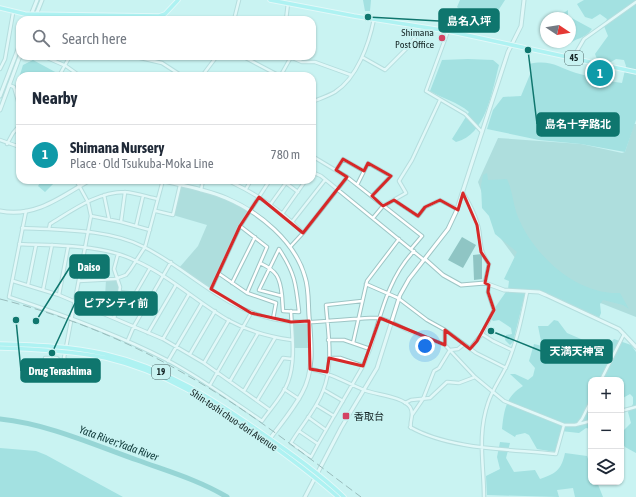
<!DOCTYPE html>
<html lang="en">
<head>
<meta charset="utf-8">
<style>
	body { margin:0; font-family:"Asap Condensed","Noto Sans JP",sans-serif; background:#f6f6f7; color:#1f2937 }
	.controls { position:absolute; right:12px; bottom:12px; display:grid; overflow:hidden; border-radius:8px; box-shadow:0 1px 3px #0004 }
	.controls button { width:36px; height:36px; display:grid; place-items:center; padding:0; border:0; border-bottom:1px solid #e0e1e3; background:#fff; color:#1f2937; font:20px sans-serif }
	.compass { position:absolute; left:540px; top:12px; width:36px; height:36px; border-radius:50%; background:#fff; box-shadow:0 1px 3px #0004; rotate:102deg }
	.you { position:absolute; left:425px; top:346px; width:14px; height:14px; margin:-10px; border:3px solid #fff; border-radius:50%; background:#1a73e8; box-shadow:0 0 0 6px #1a73e833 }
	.badge { display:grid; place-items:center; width:26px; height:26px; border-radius:50%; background:#ea580c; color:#fff; font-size:13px; font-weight:700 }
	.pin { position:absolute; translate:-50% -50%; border:2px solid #fff; box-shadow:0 1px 4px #0006 }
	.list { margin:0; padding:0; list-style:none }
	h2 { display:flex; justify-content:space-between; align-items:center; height:52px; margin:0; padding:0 16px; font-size:17px }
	h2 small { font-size:13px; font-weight:400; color:#747a83 }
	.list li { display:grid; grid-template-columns:26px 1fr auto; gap:12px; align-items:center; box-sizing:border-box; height:60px; padding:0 16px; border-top:1px solid #e0e1e3 }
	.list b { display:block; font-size:15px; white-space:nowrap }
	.list p { margin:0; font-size:13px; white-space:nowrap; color:#747a83 }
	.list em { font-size:13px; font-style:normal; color:#747a83 }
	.icon { flex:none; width:22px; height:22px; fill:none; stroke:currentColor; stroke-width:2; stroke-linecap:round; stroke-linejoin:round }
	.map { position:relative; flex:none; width:636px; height:497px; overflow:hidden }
	.search { position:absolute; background:#fff; box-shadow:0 1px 3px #0004; left:16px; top:16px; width:300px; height:44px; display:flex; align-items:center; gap:10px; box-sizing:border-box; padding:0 14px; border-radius:12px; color:#747a83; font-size:15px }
	.panel { position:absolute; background:#fff; box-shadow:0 1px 3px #0004; left:16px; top:72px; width:300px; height:112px; border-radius:12px }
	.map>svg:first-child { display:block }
	.green { fill:#8fc5c4 }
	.forest { fill:#75cccc }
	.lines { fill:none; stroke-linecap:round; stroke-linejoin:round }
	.river { stroke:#5ab2b1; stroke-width:5 }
	.street-casing { stroke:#9dc5c5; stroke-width:4.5 }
	.secondary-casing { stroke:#9dc5c5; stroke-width:5 }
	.primary-casing { stroke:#fff; stroke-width:5.5 }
	.street { stroke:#fff; stroke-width:2.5 }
	.secondary { stroke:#fff; stroke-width:3 }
	.primary { stroke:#8ff1f1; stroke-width:3.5 }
	.rail { stroke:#5e7978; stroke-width:1; stroke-dasharray:8 4; stroke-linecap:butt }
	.marked { fill:none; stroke:#d62828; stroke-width:3; stroke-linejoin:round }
	.poi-dot { fill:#d34363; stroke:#c9f3f2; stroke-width:1.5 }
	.labels { text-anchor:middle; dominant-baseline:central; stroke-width:4; stroke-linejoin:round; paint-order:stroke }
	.shield { fill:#c9f3f2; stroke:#4a6262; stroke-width:1 }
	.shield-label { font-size:9px; font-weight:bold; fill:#142424 }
	.poi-label { font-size:10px; fill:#142424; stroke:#c9f3f2; text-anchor:end }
	.street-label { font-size:10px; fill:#142424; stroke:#c9f3f2 }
	.water-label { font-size:11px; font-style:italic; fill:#0e3838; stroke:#c9f3f2 }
	.leader { fill:none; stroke:#0f766e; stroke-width:1.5 }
	.callout-dot { fill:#0f766e; stroke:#c9f3f2; stroke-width:1.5 }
	.callout { fill:#0f766e; stroke:#0f766e; stroke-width:1.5 }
	.callout-label { font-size:11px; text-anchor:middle; font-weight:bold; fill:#fff }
</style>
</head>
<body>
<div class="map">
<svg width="636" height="497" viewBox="0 0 636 497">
	<rect width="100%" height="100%" fill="#c9f3f2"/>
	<path class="green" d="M588,63L595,65L593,76L585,74Z
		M634,124H636V317L527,274L496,232L478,182L498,138L581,144L622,153L625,152Z
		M180,185L226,198L250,212L240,226L211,289L179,268L198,246L207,225L173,215Z
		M462,237L476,245L463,268L448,260Z
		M482,254V279L474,280L473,255Z
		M118,279L120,287L114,318L75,302L77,291L105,297L106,280Z
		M309,321L311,348H292L291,322Z"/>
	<path class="forest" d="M363,0H371L370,11H365Z
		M460,0H505L492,20C479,24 466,16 457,7Z
		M584,0H636V120L625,152L581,144L539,140L487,129L493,110L503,97L521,96L531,72L529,64C550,59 558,67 576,73C592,77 606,81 622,83L626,66L624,60L616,59L611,62L597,59L595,54L608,36L604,26L607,19L600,14L592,19L585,17L577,4Z
		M568,10V16L592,29C584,40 576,37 568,45L567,42H570V18H556Z
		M468,59L493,60L499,65C492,91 486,135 456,142L452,139L469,112C458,102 443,99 430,91L442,60Z
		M33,60L57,73L55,76H20V97C14,87 20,76 23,65Z
		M487,173L488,180L507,179C513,192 513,205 518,217C534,256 577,295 620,293L629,309L623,305L603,300L600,304L601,313L599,318L541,291L526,290L513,342L510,345L505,340L506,335L512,334L511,328L499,320L493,321L489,316L508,289L509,281L504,279L517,252L495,234L489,216L482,208L481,185L483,175Z
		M42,180H57L45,192L38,186Z
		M554,320L558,321L567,333L604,349L614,339L631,345L636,352V453L625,447L621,441L623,431L631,423L628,412L633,404V397L630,394L621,399V380H591V429L586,428L579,433L561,431L555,452L537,449L529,435L525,433L516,435L515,437L502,429C504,410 506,396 523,386L510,374H515L528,380L533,376L535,368L529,361L534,344L542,346L538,326H548Z
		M500,442L510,443L506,458L514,472L535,470L540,479C556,473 561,471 565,453L587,456L591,468V482H597L603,497H575L573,488L557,490L559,497L487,495L486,476L500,469L497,457Z
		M0,448L36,451L46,455L123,497H0Z"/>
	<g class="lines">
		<path class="river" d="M0,419C48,424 92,444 137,460C167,471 199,480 227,497"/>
		<defs>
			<path id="street" d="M234,20L239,0
				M286,20L288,3
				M448,31L426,91L465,114L482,132
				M43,56L66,66L80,76
				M132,56L162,63L182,76
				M242,56L278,75H281L291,57
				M288,56L302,62H315L351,75
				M362,57L385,70L411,44L421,27
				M573,58L584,39L636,2
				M0,69L5,59L13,13
				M59,76L70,56
				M202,76L217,56
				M9,85L14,87L20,108
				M312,102C319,99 328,96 335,92C357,78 369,44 374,19
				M0,140L20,147
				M7,144L13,133L20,125
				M312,156L347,177L422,236L411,249
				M336,170L343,159L364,171
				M312,172L321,176L424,260
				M232,180L231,182C258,195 283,211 303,233
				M286,183L298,192
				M357,185L368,163L391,176L372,196
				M246,189L251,180
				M201,190L203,180
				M463,193C471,206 479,223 480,237C481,249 482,254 489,264L485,283
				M104,195L109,219
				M394,200L418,216L425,207L440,200L457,209
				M270,205L288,180
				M26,211L9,297C64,315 117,334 167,360C201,378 231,400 262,421C270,409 283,396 288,382C296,361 292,334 291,311
				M156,211L173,215L180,185
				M282,214L306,180
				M91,216L121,222L150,230
				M373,218L383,206L406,193L399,181L412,160L440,100
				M121,222L125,192
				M292,222L325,180
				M136,226L143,196
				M240,226L267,247L247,293
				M22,228C61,230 110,229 144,247C188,269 224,309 273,319C304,326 338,319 370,318H380L391,322L407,330L445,345L475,377L504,401L564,425
				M49,229L50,224C73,210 97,192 125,192C136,193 148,197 158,199
				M19,244C57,246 102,244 136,261C170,276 197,302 228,320C248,331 270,337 292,340
				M290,247L303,233L347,177
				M279,249C295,273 296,284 299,312L283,311L282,296L259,290Z
				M260,263C277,271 280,277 282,296
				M218,273L247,293L276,303L273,319
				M13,281L59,295L163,339L204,363L270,410
				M79,281L115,279L126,275L130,270L145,247L163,180
				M232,283L255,237
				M366,284L398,298L427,320L445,330L476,353L506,368
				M28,285L36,245
				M211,289L240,226L270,180
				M43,290L52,245
				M120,292L135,294L150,268
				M59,295L68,247
				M117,306L131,308L141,313
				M114,318L117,309L120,287L114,269L118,254
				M148,333L176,285
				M482,334L493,341L512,350
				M163,339L189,294
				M128,340L134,326L171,262
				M353,343L367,281L399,239
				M445,345V330
				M370,349C381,315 388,278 414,251
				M470,349L482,334L494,310L488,292L489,285
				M190,354L215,311
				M45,358H57L74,378
				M329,358H340L363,366
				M168,361L202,303
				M204,363L229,320
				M310,369C332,373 344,382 364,390C376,395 402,396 410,407C415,414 409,421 411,428
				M74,378L76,372L64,358L91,216L88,202L76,180
				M601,380L624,334
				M230,381L258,333
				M210,385L251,313
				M284,389L299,399
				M324,390L343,401
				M244,391L275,338
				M258,399L283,358L292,359
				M405,403L411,400L430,398L447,382L459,383L475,377
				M316,405L334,416L363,366L370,349L344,340H328
				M621,411L636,407
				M412,415L423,399L434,371L439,368L450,350L458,349L463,345
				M308,417L326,430
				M578,424L582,419L591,401
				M410,427C450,450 511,449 556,454L564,425H575L591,421
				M299,431L318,444L311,457L291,443C301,426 316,410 323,391C334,364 328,332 326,305L362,301
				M318,444L334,416
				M484,497C484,465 477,435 488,403C492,390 501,378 507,365C517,342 522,316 527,292"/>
			<path id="secondary" d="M29,20L37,0
				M34,20L42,0
				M0,96L20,44
				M0,110L20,56
				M159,180C181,185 205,189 226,198C259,212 295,241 305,277C309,289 308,303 309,316C311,341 315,370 302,393C293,410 280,425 269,440
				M0,211C35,218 61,197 90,180
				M425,259L443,275L461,285L485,283L504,290L539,292L546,295L619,329L636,347
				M305,497L341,428L377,368L400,295L409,279L448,229L456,212L508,52L521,26L524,0"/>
			<path id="primary" d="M270,0L354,16L448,31L636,72
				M0,8L25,14L159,16L165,14L178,0
				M0,344C35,345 71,346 105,354C166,368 215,400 266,436C293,455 320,474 344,497
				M0,348C35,349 71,351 106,358C165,372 210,401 259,436C286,455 313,475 338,497"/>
		</defs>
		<use href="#street" class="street-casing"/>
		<use href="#secondary" class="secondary-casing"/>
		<use href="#primary" class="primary-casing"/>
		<use href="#street" class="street"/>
		<use href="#secondary" class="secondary"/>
		<use href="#primary" class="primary"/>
		<path class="rail" d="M0,299C67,316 131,342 190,377C250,411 306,456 361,497"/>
	</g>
	<path d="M0 0H636V497H0ZM343,159L364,171L368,163L391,176L372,196L383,206L394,200L418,216L425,207L440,200L458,210L463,193L477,225L481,252L489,264L485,283L489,285L488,292L494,310L477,341L470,349L445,330V345L380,318L363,366L329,358L327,372L310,369L309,321L291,322L251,313L211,289L240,226L259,197L303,233L347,177L336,170Z" fill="#c9f3f2" fill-opacity=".55" fill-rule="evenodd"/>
	<path class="marked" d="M343,159L364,171L368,163L391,176L372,196L383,206L394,200L418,216L425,207L440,200L458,210L463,193L477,225L481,252L489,264L485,283L489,285L488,292L494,310L477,341L470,349L445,330V345L380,318L363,366L329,358L327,372L310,369L309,321L291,322L251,313L211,289L240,226L259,197L303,233L347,177L336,170Z"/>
	<g class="poi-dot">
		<circle cx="442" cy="38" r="4"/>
		<rect x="342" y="412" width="8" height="8" rx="2"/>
	</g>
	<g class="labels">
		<g class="shield">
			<rect x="565" y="51" width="18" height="14" rx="3"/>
			<rect x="152" y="365" width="18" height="14" rx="3"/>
		</g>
		<g class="shield-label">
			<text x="574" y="58">45</text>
			<text x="161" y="372">19</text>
		</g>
		<g class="poi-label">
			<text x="434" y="32">Shimana<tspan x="434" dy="12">Post Office</tspan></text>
			<text x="354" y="416" text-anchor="start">香取台</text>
		</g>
		<g class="street-label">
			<text transform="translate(234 420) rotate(34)">Shin-toshi chuo-dori Avenue</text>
		</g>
		<g class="water-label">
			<text transform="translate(119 443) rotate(20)">Yata River;Yada River</text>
		</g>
	</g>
	<path class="leader" d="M368 17L439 21M528 50L537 124M36 321L70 267M52 353L75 303M491 331L541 351M16 320L21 371"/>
	<g class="callout-dot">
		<circle cx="368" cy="17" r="4"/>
		<circle cx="528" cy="50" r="4"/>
		<circle cx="36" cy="321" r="4"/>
		<circle cx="52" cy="353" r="4"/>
		<circle cx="491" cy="331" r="4"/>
		<circle cx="16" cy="320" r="4"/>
	</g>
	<g class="callout">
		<rect x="439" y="9" width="60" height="23" rx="4"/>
		<rect x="537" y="113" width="82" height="23" rx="4"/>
		<rect x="70" y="255" width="39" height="23" rx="4"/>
		<rect x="75" y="292" width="82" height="23" rx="4"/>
		<rect x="541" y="340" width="71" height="23" rx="4"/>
		<rect x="21" y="359" width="79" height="23" rx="4"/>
	</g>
	<g class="callout-label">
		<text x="469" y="25">島名入坪</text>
		<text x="578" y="128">島名十字路北</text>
		<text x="89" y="271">Daiso</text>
		<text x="116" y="307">ピアシティ前</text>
		<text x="577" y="355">天満天神宮</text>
		<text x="60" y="375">Drug Terashima</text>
	</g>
</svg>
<div class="controls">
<button>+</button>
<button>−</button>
<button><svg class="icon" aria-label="layers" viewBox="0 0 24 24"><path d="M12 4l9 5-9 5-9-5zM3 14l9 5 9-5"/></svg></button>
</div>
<svg class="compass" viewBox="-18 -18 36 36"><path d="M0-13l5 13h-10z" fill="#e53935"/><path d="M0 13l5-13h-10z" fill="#747a83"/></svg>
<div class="you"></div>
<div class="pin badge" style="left:600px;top:73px;background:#0f9aa8">1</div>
<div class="search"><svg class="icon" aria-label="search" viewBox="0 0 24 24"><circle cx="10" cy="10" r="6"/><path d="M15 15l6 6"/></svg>Search here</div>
<section class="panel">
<h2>Nearby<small></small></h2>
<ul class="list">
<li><span class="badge" style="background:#0f9aa8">1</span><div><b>Shimana Nursery</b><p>Place · Old Tsukuba-Moka Line</p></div><em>780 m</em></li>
</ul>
</section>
</div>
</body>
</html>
